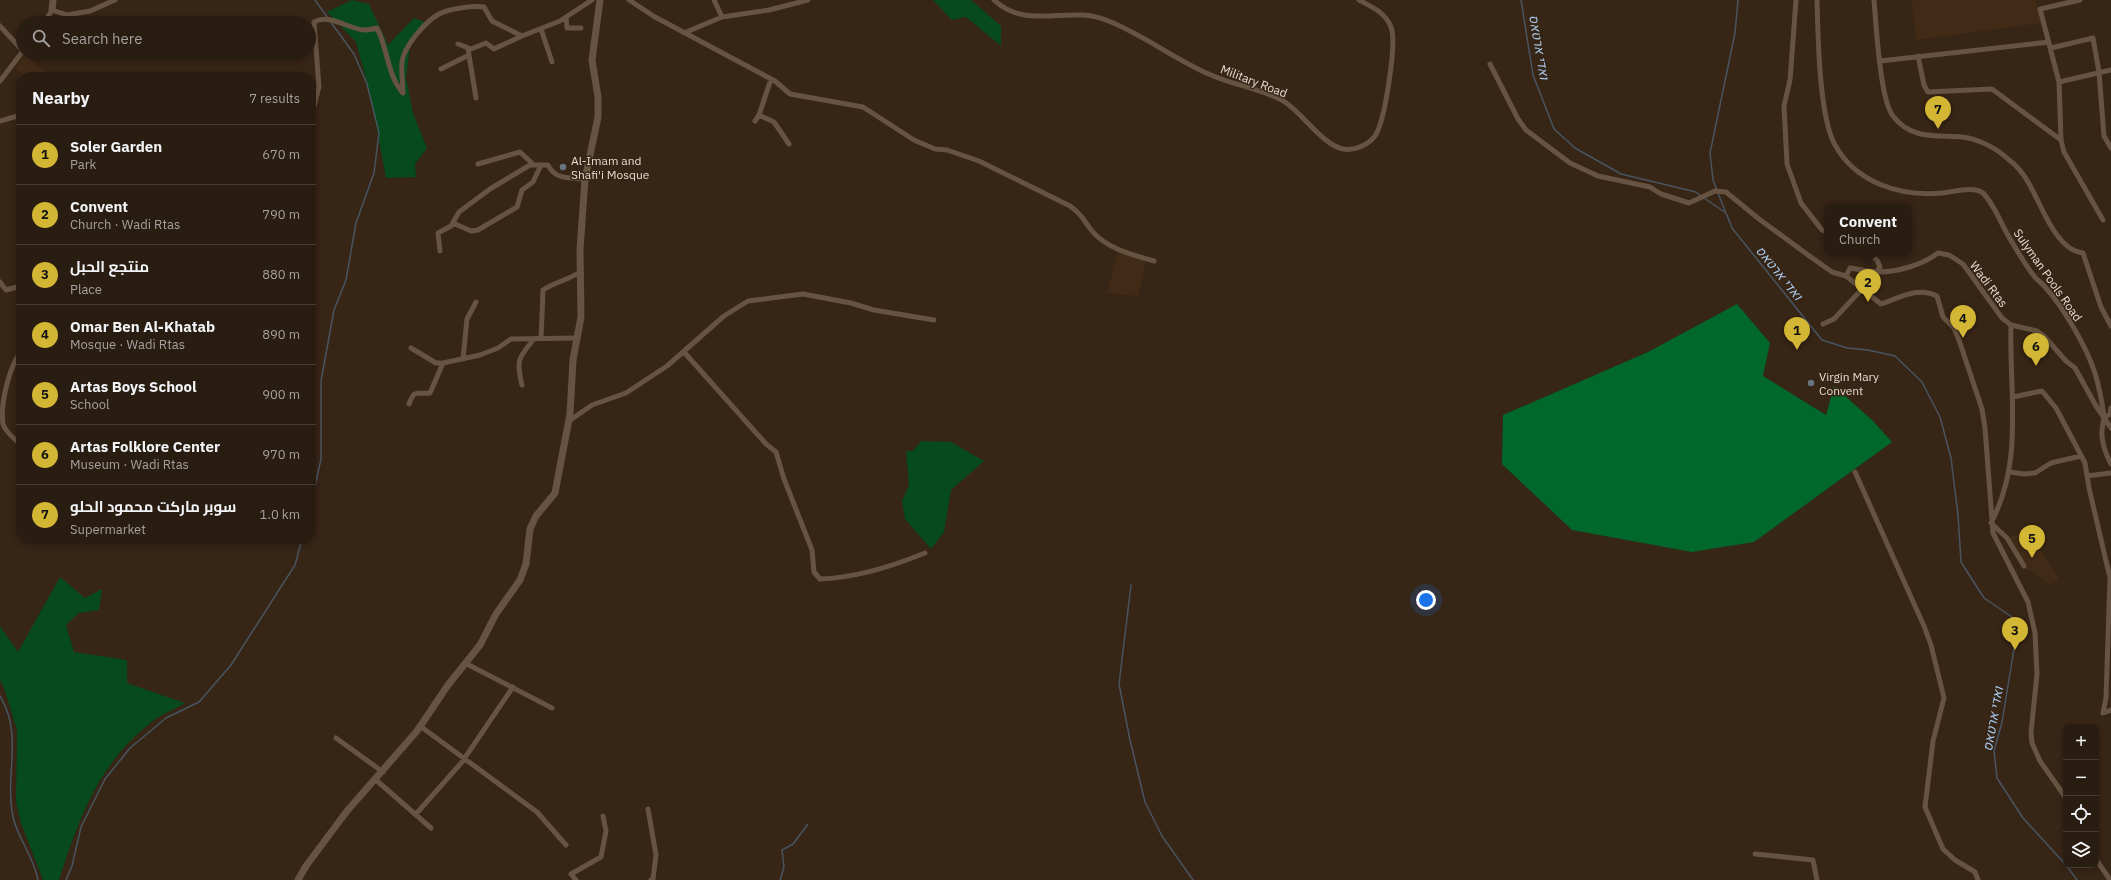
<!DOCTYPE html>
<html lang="en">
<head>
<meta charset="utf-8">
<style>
	body { margin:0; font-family:"IBM Plex Sans",Cairo,Heebo,sans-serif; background:#35291e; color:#f1f3f6 }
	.controls { position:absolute; right:12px; bottom:12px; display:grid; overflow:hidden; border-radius:8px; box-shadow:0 2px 6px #0003 }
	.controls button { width:36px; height:36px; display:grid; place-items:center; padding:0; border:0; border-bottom:1px solid #453a30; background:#291c10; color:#f1f3f6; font:20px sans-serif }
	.you { position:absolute; left:1426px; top:600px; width:14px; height:14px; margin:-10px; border:3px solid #fff; border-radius:50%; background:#1a73e8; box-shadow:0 0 0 6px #1a73e833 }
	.badge { display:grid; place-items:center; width:26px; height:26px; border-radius:50%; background:#d4b635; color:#111; font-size:13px; font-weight:700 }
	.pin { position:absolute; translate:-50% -33px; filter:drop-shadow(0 1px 2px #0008) }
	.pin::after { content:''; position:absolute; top:21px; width:14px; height:12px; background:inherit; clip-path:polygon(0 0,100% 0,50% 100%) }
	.popup { position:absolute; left:1824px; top:204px; width:88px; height:52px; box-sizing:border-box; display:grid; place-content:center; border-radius:8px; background:#291c10; filter:drop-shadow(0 1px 3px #0005); font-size:13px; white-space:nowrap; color:#a5a19f }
	.popup b { font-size:15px; color:#f1f3f6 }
	.popup::after { content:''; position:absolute; left:50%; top:100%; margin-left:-8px; border:8px solid transparent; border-top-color:#291c10 }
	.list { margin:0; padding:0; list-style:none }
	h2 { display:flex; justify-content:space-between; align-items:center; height:52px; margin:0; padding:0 16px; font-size:17px }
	h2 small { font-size:13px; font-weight:400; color:#a5a19f }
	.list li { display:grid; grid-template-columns:26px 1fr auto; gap:12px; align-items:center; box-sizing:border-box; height:60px; padding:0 16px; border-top:1px solid #453a30 }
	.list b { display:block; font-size:15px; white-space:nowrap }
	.list p { margin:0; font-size:13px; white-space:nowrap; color:#a5a19f }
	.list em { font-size:13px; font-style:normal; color:#a5a19f }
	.icon { flex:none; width:22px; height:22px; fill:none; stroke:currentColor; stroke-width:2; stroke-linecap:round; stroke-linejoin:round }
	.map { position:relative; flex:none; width:2111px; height:880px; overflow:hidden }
	.search { position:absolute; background:#291c10; box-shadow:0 2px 6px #0003; left:16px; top:16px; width:300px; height:44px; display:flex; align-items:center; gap:10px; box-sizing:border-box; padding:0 14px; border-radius:22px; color:#a5a19f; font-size:15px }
	.panel { position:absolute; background:#291c10; box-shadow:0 2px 6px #0003; left:16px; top:72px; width:300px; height:472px; border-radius:16px }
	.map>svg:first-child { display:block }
	.built { fill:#422b16 }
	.green { fill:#064a1e }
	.forest { fill:#01682b }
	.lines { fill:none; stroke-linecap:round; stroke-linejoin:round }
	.stream { stroke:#485561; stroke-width:1.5 }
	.street { stroke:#675342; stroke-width:5 }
	.secondary { stroke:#675342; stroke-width:7 }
	.worship-dot { fill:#6b7280; stroke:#372516; stroke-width:1.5 }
	.labels { text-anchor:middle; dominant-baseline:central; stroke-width:3; stroke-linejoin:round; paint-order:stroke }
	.street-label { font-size:12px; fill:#e5dad0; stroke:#372516 }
	.poi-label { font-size:12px; fill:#e5dad0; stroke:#372516; text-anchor:start }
	.water-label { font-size:13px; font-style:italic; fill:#a8cbee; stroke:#372516 }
</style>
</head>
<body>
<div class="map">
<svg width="2111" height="880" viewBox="0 0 2111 880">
	<rect width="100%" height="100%" fill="#372516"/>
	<path class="built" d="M1912,0H2036L2041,23L1916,40Z
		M24,55L45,72L40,77H25L16,68Z
		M1119,249L1146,261L1138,296L1107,293Z
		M2025,530L2031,535L2060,580L2049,585L2036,573L2023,568L2008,538Z"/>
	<path class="green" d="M352,0L369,4L388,45L414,18L425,22L410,47L406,78L413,113L427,148L415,164L416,177L386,178L371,97L356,42L327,12Z
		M933,0H971L1001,26V46L966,17L952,20Z
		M921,441L951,442L984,461L951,490L944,532L931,549L905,519L902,501L909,485L906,451H913Z
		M60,577L85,598L102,589L99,610L79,613L66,625L74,652L127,660V683L185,703C175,709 162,714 153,721C99,762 79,818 59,880H43L21,823L16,802L17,730L4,688L0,680V626L18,652Z"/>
	<path class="forest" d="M1737,304L1770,343L1763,376L1826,415L1834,386L1872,420L1892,442L1754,542L1692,552L1572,530L1502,464L1503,415L1648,352Z"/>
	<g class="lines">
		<path class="stream" d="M315,0L328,18
			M1521,0L1533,75L1554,129L1575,148L1621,174L1696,192L1701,196
			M1704,198L1726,213L1732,228L1822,340L1847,348L1868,350L1895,356L1922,382L1940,417L1951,458L1958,515L1961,562L1984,598L2015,619
			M1725,211L1713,180L1710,153L1735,33L1738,0
			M311,504L321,459V381L334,310L346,280L356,223L374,173L379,133L367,84L354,54L330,21
			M1131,585L1119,684L1130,740L1145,802L1162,836L1193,880
			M2018,625L2002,722L1994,751L1997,778L2023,818L2066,865
			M0,696C24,736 4,775 13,817C18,839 34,857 38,880
			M2066,865L2077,880
			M66,880L72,866L81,827L105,779L130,748L166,718L199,702L231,665L295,565L302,539
			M780,880L784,867L782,850L793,844L808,824"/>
		<path class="street" d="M629,0L655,17L775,81L790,94L863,107L914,140L935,149L947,150L979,161L1070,206C1083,215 1083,220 1092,231C1107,249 1133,255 1154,261
			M714,0L722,17
			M994,0C1027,31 1068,5 1106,20C1143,34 1175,60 1211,75C1233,85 1266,90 1285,102C1303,114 1323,145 1343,149C1355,151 1368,145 1375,136C1385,121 1397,43 1391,27C1385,12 1372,7 1359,0
			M1796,0L1790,80L1784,106L1787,164L1801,203L1822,230L1827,232
			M1817,0C1818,35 1819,117 1835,145C1856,183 1901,197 1942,193C1953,192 1976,185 1984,194C1996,207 2002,227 2012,242C2019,254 2026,266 2034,276C2037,280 2042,283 2045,287C2064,308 2086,346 2095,373C2099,387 2102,402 2104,416C2104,421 2102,426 2102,431C2101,441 2106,455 2111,464
			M1874,0C1876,23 1880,100 1893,116C1911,140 1937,135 1962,137C1979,139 1996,148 2008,159C2016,165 2023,173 2028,182C2041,203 2055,250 2083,253L2101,307L2111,326
			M2080,0L2040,9L2059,82L2061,140L2064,152L2103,220
			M566,17L567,28H581
			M44,23L52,10L67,15L90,11L115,0
			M0,26L23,51
			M541,29L552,62
			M684,33L722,17L769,10L808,0
			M458,44L471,49L486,43L494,49L522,36
			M2051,48L2093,38L2099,72L2104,136L2111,148
			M468,49L476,98
			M1918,56L1924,85L1928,92L1992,89L2061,140
			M1880,61L2049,42
			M1490,64L1518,119L1526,130L1570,163L1598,176L1650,187L1661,194L1689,203L1715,191L1726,192L1759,219L1808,255L1832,272L1846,276
			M441,69L469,55
			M0,81L23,51
			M2059,82L2111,70
			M759,115L774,122L789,144
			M311,118L319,87L314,22C330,13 348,29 364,30C368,30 373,29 377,28C388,49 387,75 403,93C403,83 401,72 402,62C404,46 425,22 439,14C448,9 475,5 484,7L492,21L522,36L560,21L592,0
			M0,121L21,115
			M755,121L759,115L771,79
			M478,164L520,152L534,165
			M453,223L471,231L478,230L517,207L522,190L533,182L541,165
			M440,251L438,233L451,226L459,212L490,189L530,165H548C555,180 571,178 585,179
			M1866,253L1877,260L1880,267L1877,272
			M0,282L6,290L21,286
			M1823,324L1834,319L1863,288
			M2011,325C2009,393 2024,461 1991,523L2007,538L2024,566
			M541,339L543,290C555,282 568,280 580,272
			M411,348L436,363H443L480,355L498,348L511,339L577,338
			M21,352C9,366 0,405 3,424C5,432 15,439 21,445
			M684,352L766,444L776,452L784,479L812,550L814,572L820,579C855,578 893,566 925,553
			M463,359L467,319L476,302
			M522,385C516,361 518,358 534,339
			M2013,397L2042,391L2056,408L2085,463L2089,488L2110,578L2106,698L2103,713
			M409,404C415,388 416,395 430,393L443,363
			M2104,418L2110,414L2111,408
			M569,421L592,405L626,393L667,366L724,316L748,301L803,294L851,303L874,310L934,320
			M1855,472L1924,626L1931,645L1944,698L1933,741L1925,807L1943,849L1955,860L1975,872L1978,880
			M2009,472L2024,474L2035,473L2051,463L2081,456
			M2087,476L2111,473
			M465,663L552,708
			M2103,713L2111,710
			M420,726L537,812L566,845
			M336,738L383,772
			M376,780L431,828
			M2066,798L2040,761L2032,743L2031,732L2037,674L2035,633L2028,602L1993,533L1985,428L1982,409L1959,340L1954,328L1943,317L1937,296C1918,286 1899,298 1881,304L1846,276L1850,268C1859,269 1869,272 1878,272C1898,272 1922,265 1938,253L1949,255L1963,264L2002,318L2011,325L2037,331L2044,336L2066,361L2075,368L2096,406L2111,428
			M648,809L656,855L653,879L651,880
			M416,814L462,762L513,687
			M1755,854L1813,860L1817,880
			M2096,859L2110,880
			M576,880L571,874L601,857L606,831L603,816"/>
		<path class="secondary" d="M52,10L53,0
			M298,880L306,866L347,811L417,731L448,685L480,645L496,614L520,580L526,564L530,529L536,516L555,493L570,414L573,360L581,317L580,250L585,179L598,117V97L592,60L600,0"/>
	</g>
	<g class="worship-dot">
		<circle cx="563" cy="167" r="4"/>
		<circle cx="1811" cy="383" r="4"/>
	</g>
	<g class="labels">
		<g class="street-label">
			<text transform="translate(1254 81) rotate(21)">Military Road</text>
			<text transform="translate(2048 275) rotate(55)">Sulyman Pools Road</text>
			<text transform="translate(1989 284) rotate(53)">Wadi Rtas</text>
		</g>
		<g class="poi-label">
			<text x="571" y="160">Al-Imam and<tspan x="571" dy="14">Shafi'i Mosque</tspan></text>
			<text x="1819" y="376">Virgin Mary<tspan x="1819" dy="14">Convent</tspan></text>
		</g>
		<g class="water-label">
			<text transform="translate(1539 47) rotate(80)">ואדי ארטאס</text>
			<text transform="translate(1779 273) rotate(51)">ואדי ארטאס</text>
			<text transform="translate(1993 719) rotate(-80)">ואדי ארטאס</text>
		</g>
	</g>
</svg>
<div class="controls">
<button>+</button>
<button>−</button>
<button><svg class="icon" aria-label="locate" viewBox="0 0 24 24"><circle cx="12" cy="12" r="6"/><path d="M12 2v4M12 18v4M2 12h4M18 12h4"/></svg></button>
<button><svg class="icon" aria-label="layers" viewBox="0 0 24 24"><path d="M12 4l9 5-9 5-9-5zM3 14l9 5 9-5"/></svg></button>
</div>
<div class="you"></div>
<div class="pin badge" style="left:1797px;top:350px">1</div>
<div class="pin badge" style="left:1868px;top:302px">2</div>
<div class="popup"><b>Convent</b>Church</div>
<div class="pin badge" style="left:2015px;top:650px">3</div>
<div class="pin badge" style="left:1963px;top:338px">4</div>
<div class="pin badge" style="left:2032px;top:558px">5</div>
<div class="pin badge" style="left:2036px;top:366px">6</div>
<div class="pin badge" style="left:1938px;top:129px">7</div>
<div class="search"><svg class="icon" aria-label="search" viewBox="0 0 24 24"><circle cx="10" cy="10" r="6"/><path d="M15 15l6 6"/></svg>Search here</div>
<section class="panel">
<h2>Nearby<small>7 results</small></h2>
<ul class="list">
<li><span class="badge">1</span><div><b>Soler Garden</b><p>Park</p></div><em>670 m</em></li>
<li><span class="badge">2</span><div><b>Convent</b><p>Church · Wadi Rtas</p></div><em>790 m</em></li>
<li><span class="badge">3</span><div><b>منتجع الحبل</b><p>Place</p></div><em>880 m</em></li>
<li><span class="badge">4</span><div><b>Omar Ben Al-Khatab</b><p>Mosque · Wadi Rtas</p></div><em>890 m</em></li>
<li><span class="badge">5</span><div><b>Artas Boys School</b><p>School</p></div><em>900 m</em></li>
<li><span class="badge">6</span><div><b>Artas Folklore Center</b><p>Museum · Wadi Rtas</p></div><em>970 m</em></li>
<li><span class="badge">7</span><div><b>سوبر ماركت محمود الحلو</b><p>Supermarket</p></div><em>1.0 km</em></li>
</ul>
</section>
</div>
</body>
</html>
